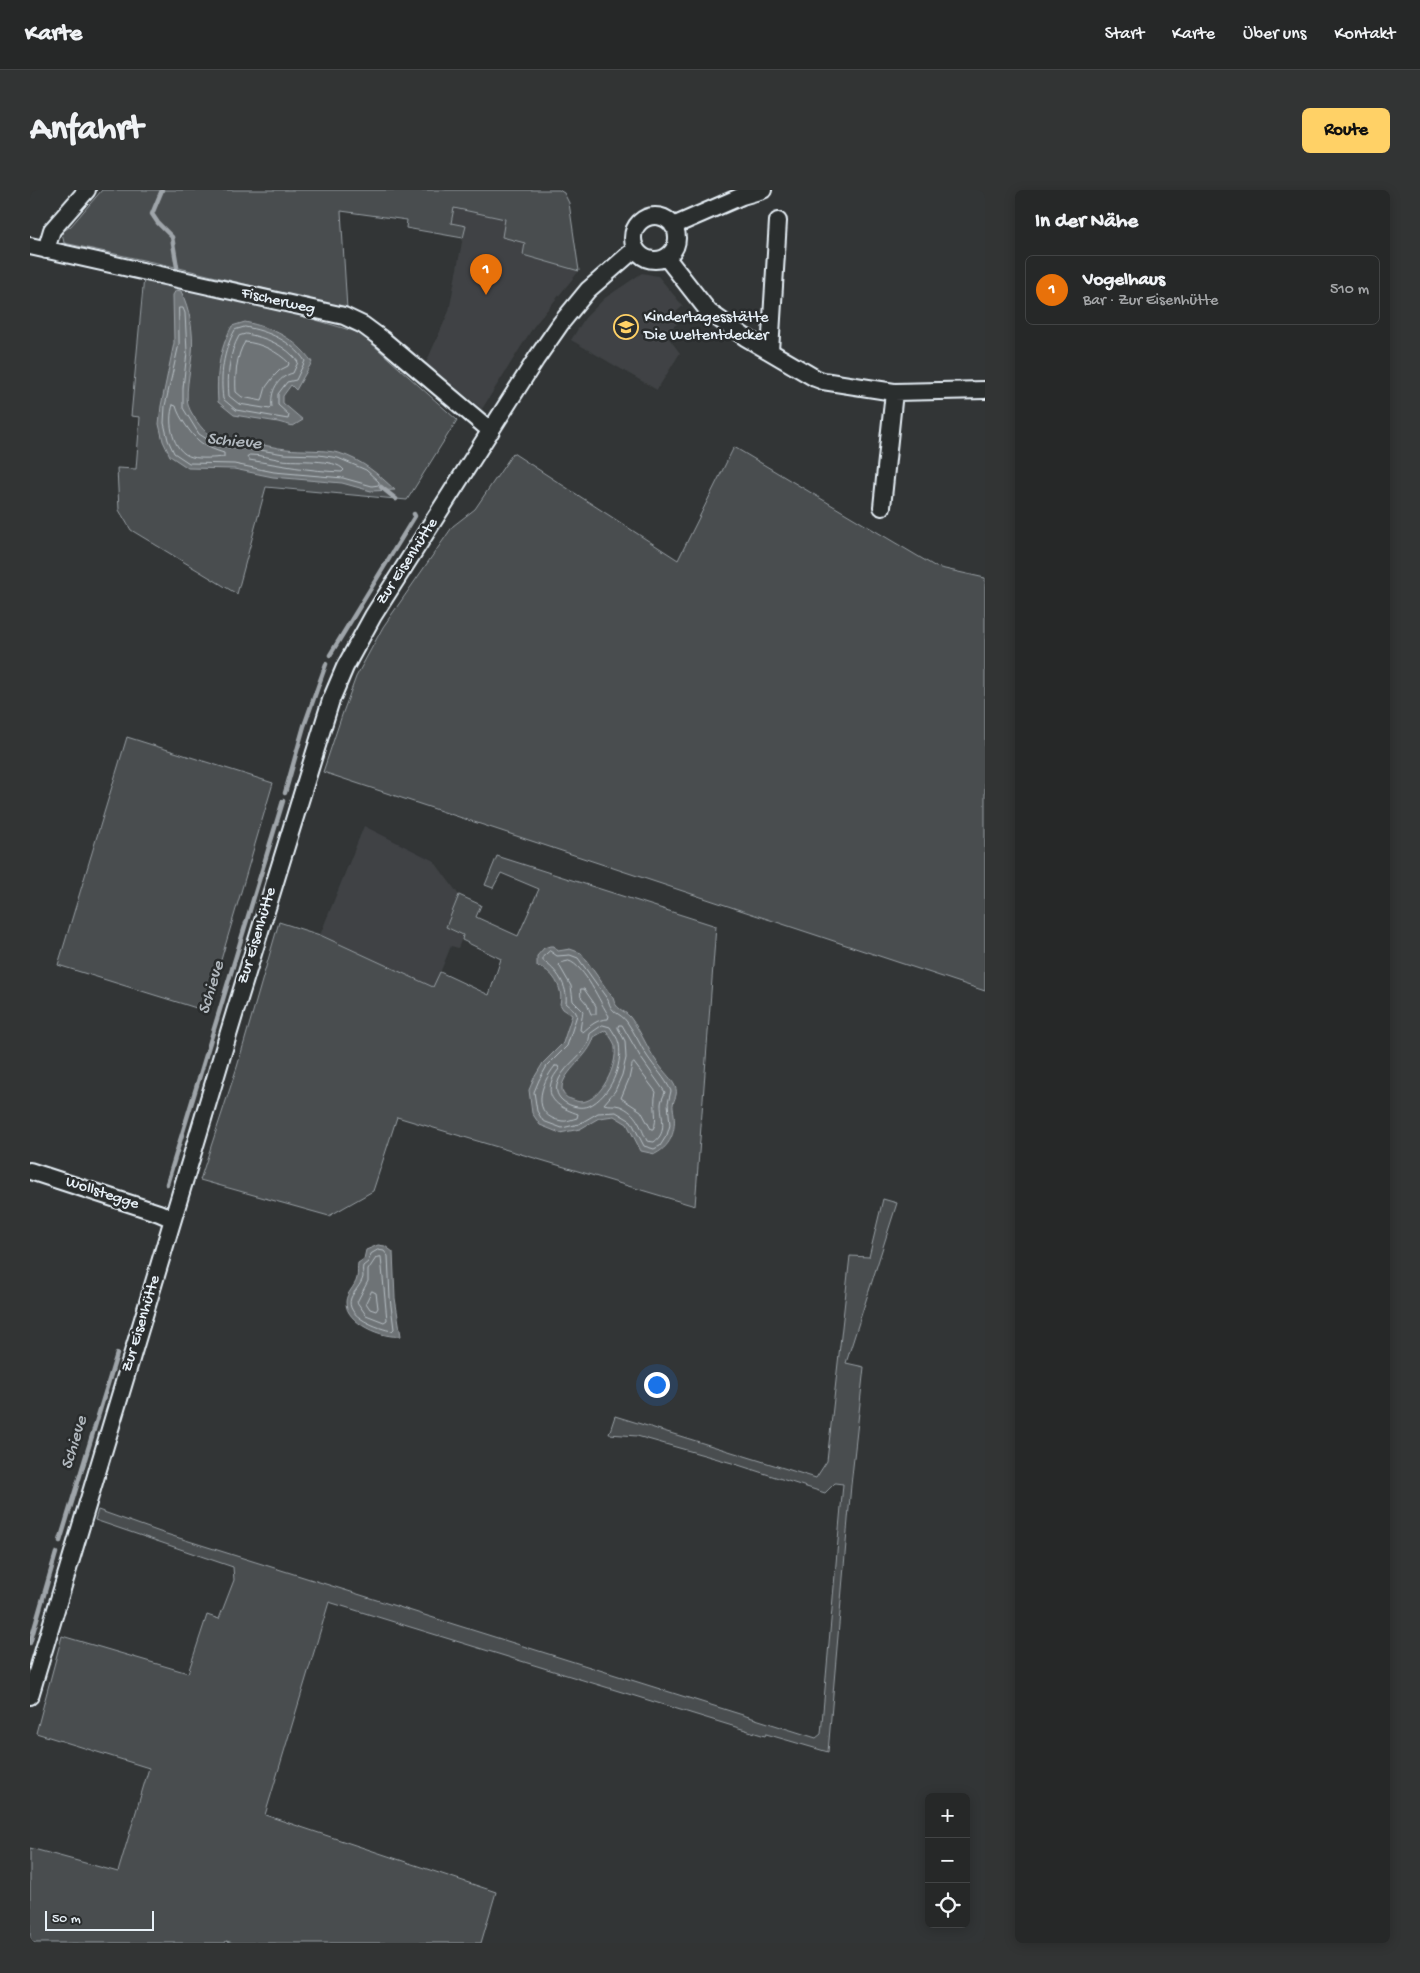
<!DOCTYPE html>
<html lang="de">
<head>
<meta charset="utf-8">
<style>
	body { margin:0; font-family:"Gochi Hand",sans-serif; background:#323434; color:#f1f3f6 }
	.controls { position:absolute; right:15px; bottom:15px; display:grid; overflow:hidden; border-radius:8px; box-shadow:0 2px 12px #0003 }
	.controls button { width:45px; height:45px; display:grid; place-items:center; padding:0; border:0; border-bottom:1px solid #424445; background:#262828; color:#f1f3f6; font:25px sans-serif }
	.scale { position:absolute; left:15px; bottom:12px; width:109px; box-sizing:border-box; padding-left:5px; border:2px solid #e8f1f8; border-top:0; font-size:14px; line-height:18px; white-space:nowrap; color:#e8f1f8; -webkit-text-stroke:4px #2a2d2e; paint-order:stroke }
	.you { position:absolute; left:626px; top:1194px; width:18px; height:18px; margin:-12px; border:4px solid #fff; border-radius:50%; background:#1a73e8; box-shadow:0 0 0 8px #1a73e833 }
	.badge { display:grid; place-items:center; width:32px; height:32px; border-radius:50%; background:#ffd166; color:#fff; font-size:16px; font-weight:700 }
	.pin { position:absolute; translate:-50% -41px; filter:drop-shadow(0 1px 2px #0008) }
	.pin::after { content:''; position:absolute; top:26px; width:18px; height:15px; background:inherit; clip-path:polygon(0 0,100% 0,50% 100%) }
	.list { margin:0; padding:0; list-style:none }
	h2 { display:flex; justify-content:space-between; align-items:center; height:65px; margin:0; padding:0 20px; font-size:21px }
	h2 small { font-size:16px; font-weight:400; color:#a4a6a8 }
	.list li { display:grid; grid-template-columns:32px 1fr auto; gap:15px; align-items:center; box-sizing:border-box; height:70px; margin:0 10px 10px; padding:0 10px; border:1px solid #424445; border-radius:8px }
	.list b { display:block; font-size:19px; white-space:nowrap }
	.list p { margin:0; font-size:16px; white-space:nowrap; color:#a4a6a8 }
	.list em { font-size:16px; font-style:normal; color:#a4a6a8 }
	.icon { flex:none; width:28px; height:28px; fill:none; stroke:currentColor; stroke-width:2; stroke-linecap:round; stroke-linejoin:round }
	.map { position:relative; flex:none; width:955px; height:1753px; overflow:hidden; border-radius:8px }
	header { display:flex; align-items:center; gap:30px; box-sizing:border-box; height:70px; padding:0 25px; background:#262828; border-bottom:1px solid #424445 }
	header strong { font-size:24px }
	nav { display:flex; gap:28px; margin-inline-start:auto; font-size:18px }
	.intro { display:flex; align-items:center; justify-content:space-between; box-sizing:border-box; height:120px; padding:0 30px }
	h1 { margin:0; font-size:35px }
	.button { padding:12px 22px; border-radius:8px; background:#ffd166; color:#111; font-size:18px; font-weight:700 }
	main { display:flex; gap:30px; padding:0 30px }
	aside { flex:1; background:#262828; border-radius:8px; box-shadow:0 2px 12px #0003 }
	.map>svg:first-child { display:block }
	.built { fill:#3f4244 }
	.green { fill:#494d4f; stroke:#989fa4 }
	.water { fill:#6e7376; stroke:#9fa5aa; fill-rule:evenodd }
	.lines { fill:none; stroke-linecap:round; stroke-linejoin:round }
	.shore { stroke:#b7bfc4; stroke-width:1 }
	.stream { stroke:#9fa5aa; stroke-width:4.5 }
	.minor-casing { stroke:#e8f1f8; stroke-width:20 }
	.minor { stroke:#2a2d2e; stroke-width:16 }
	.labels { text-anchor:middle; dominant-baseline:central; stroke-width:5; stroke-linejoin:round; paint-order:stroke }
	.street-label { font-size:16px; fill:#e8f1f8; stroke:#2a2d2e }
	.poi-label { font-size:16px; fill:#e8f1f8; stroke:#2a2d2e; text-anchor:start }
	.water-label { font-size:18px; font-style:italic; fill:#b1b8be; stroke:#2a2d2e }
</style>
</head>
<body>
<header>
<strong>Karte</strong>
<nav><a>Start</a><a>Karte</a><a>Über uns</a><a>Kontakt</a></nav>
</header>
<div class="intro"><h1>Anfahrt</h1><a class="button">Route</a></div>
<main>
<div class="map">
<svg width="955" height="1753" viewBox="0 0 955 1753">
	<rect width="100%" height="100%" fill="#323536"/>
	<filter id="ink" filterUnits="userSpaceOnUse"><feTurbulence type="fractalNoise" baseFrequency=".02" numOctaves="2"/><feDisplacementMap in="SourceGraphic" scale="10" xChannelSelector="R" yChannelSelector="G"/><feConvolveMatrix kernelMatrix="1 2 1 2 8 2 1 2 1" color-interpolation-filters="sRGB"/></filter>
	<g filter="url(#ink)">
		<path class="built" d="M424,18L475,29L495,53L494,65L549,81L504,136L452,219L396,173L419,121L435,36L421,33Z
			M612,83L628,86L653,116L645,123L651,131L635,143L650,163L627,200L541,150L555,128L575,108Z
			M334,636L404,671L429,705L416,737L433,746L428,758L421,756L404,798L290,745Z"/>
		<path class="green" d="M72,0H529L534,3L539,13L549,81L493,65L495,53L472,47L475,29L424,18L421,33L436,36L433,48L376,38L377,30L311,21L317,119L141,76L34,53L32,42L41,36Z
			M114,87L269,125L330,143L427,230L377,310L236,297L207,404L101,340L89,320L87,278L106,279L110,227L101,226Z
			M704,257L906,377L955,388V801L293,582L312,525L326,487L353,437L423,336L445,319L483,263L648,370Z
			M97,547L243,593L176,821L28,775Z
			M467,666L686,736L665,1016L367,927L343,1001L299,1026L170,990L207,877L249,732L290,745L403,797L410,782L459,805L471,769L432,750L433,745L416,737L429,705L451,715L446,727L488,746L509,699L471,683L463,698L455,695Z
			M853,1009L867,1013L816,1173L834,1177L821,1295L798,1562L736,1544L735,1546L299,1412L235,1625L466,1702L451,1753H203L196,1751L195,1753H0V1658L88,1682L119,1578L6,1543L32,1446L158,1483L177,1425L189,1429L204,1390L203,1377L65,1330L68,1320L130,1342L786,1548L791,1544L813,1294L805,1293L795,1303L702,1273L607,1246L579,1244L585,1226L786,1288L797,1271L820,1066L839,1067Z"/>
		<path class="water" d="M146,100L151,101C160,120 164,143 162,164C161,178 153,209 160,220C179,255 191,250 226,254C236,255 246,258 256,259C273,261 291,259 309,263C332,270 348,284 365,300L341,301L312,293L243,287L204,279L158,278L140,266L133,251L129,234L131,216L144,153L143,105Z
			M215,132C243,138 265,148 282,172L266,200L261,195L253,206V213L273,230L263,236L248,232L204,225L188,212C186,185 189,160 202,136Z
			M520,756H524L528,761L540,759L551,763L583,808C586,820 593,819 600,827C613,844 619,864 633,880C638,886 644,892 646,899C648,906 642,911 643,918C647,937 643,955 625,964L611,961L597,934L584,926L569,928L550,939L530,943L510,935L502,923L499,900L504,888L513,873L533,853L542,825L533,819L530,814C534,798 522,780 507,776V766L514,758ZM576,840C578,844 582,849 584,853C590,871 573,906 556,911C550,913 546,911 541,909C536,908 532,904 532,898C532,882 560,866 564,847Z
			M348,1055L355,1056L363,1062L365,1108L371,1146C354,1149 315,1133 316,1112C316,1103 325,1097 327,1088C328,1083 327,1078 328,1073L334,1069L336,1060Z"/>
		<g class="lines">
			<path class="shore" d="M149,118H153L155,123L157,162L153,198V218L169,244L183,253L203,258L224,259L254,264L289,265L308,268L336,280L349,292V295L342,296L313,288L244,282L204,274L159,273L144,263L138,250L134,233L135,216L149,154Z
				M215,137C238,141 262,151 275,171L266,190L257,192L248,204V215L259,225L258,229L206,220L193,209C190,186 193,161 205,140Z
				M216,144C235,147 257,156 268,172L263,183C247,187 240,202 242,217L240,219L209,214L199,206C197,186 199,163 209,146Z
				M215,152C231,153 248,162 259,173L258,176L250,180L245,185L236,197L232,211L212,207L206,202C205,187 206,165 215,152Z
				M143,215L146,216C148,223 151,228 155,234C166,251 174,257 194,263V267C186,268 171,269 162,267C142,262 137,231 143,215Z
				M220,265C231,265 241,268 252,270C267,272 305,268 314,280L312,282C280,281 250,275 219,270L217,267Z
				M520,761L527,766L540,765L548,768L578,810C582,825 590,822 597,832C605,843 610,855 617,866C625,878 635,888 641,901L638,913L640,935L637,945L630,956L624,959L614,956L601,931L586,922L568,923L549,934L532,938L513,931L507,921L504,902L509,890L517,876L537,856L547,825L545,821L536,813C538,796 527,780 513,771V767Z
				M539,771C555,776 570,813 579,826L578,829C567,829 560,836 553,842L550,840L553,821L543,811L541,796L529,775L531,773Z
				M551,799H554L566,816V824H561L557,814L551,807Z
				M573,835L580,837C583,842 588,848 589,854C593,876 580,906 559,916C546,921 523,911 527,895C531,878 549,869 557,855C559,852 559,848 560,844Z
				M589,835H592L611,868L635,902C634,906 631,910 631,914C631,928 638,942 624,952L617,951C610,936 607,923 590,916C584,914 579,916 574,914L585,901L592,885L596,868L595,851L588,838Z
				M604,873L626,902C622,916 629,930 623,939H621L611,921L591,908L599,889L602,875Z
				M525,876H528L529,879C526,883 522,888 521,893C516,912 534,919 548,924L547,928C543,929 536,932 532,931C500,926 510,894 525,876Z
				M348,1060L354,1061L358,1066L360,1108L364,1139L362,1141C350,1139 314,1127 321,1108C324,1101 331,1095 333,1087C333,1083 332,1080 333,1076L338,1072L341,1064Z
				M351,1067L357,1130L354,1132L336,1125L327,1112L338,1091V1080L346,1068Z
				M342,1101L346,1103L348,1118L346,1121L340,1119L336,1113Z"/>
			<path class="stream" d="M132,0L122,24L128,33L142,47L147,77
				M351,297L366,309
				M300,465L385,326L384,324
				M255,603L274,536L296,474
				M137,994L253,611
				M30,1351L87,1164
				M0,1453L26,1363"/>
			<defs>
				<path id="minor" d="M603 48a22 22 0 1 1 44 0a22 22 0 1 1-44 0Z
					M643,36L712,6L733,0
					M0,56L314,126L333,135L352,149L461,241
					M16,60L22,40L57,0
					M636,67L679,122L715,147L785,188L793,191L864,202L955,200
					M740,161L748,31
					M852,317L864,202
					M0,981L129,1023L143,1029
					M0,1506L205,822L301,510L315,477L343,426L506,169L531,133L558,100L605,59"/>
			</defs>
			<use href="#minor" class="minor-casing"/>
			<use href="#minor" class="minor"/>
		</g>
	</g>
	<defs>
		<symbol id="school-ring" viewBox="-11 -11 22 22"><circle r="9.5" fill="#2a2d2e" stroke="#ffd166" stroke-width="1.5"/><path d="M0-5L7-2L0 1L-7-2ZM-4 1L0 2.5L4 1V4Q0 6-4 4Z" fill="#ffd166"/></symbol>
	</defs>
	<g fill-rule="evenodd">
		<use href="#school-ring" x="582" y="123" width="28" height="28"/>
	</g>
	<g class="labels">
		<g class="street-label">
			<text transform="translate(248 112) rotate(13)">Fischerweg</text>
			<text transform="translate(378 372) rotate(-57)">Zur Eisenhütte</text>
			<text transform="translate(228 746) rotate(-73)">Zur Eisenhütte</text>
			<text transform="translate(72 1004) rotate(18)">Wollstegge</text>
			<text transform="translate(112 1134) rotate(-73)">Zur Eisenhütte</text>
		</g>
		<g class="poi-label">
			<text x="614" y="128">Kindertagesstätte<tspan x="614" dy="18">Die Weltentdecker</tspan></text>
		</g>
		<g class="water-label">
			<text transform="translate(204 252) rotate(6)">Schieve</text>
			<text transform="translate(182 798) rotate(-73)">Schieve</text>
			<text transform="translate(45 1253) rotate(-73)">Schieve</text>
		</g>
	</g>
</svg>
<div class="controls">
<button>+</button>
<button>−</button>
<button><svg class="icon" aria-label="locate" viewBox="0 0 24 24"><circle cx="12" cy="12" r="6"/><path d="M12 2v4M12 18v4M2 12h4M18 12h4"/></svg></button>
</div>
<div class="scale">50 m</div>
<div class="you"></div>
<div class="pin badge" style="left:456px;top:105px;background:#e8710a">1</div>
</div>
<aside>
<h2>In der Nähe<small></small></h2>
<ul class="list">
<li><span class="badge" style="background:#e8710a">1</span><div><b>Vogelhaus</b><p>Bar · Zur Eisenhütte</p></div><em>510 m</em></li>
</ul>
</aside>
</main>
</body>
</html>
